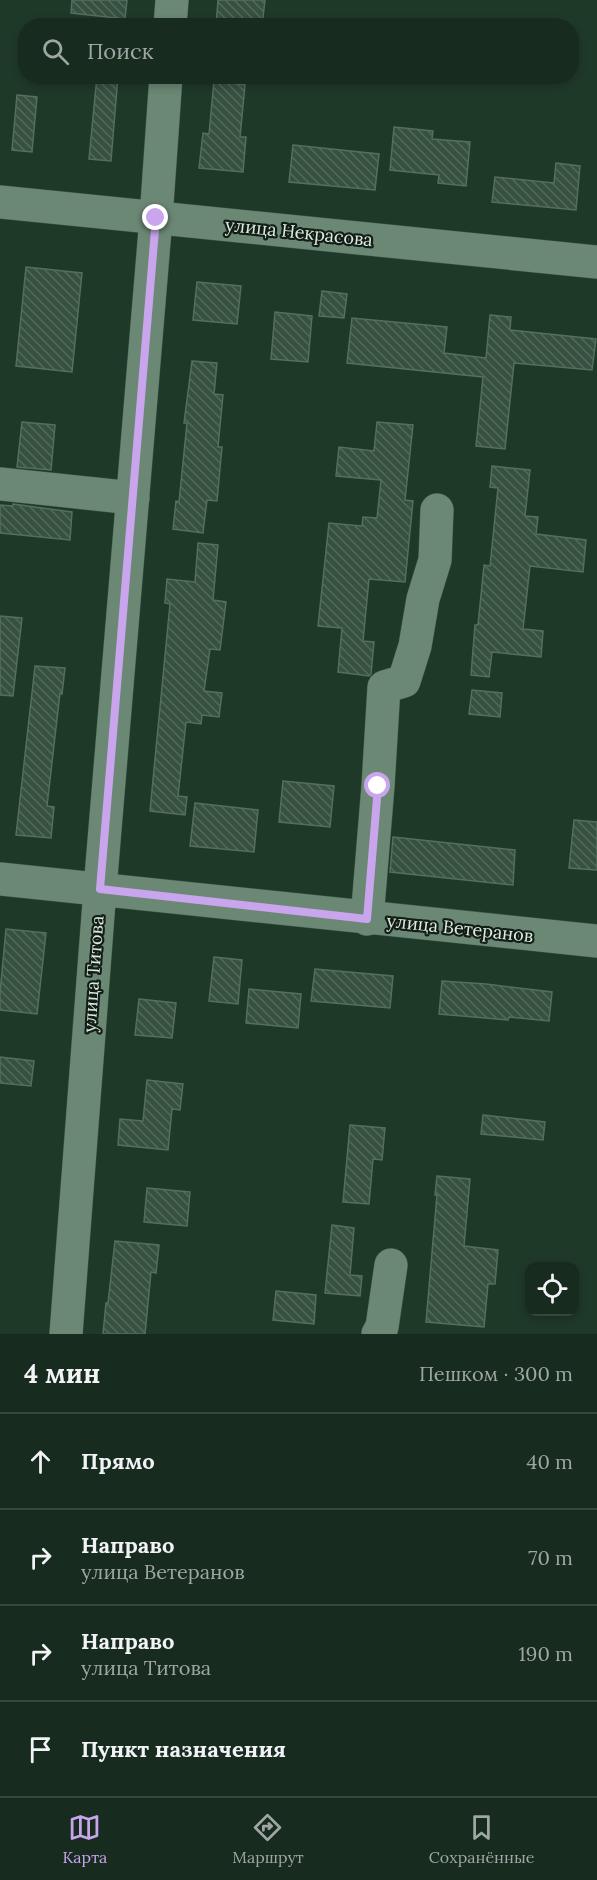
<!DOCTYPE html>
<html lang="ru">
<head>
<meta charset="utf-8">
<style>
	body { margin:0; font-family:Lora,serif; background:#203328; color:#f1f3f6 }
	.controls { position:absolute; right:18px; bottom:18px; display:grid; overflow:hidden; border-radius:12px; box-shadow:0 3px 9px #0003 }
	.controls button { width:54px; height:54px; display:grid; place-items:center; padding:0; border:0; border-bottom:2px solid #36473d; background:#172b1f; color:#f1f3f6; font:30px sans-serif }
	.stop { position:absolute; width:18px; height:18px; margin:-14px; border:4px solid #c9a5ee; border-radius:50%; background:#fff }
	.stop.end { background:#c9a5ee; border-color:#fff; box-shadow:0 2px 6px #0008 }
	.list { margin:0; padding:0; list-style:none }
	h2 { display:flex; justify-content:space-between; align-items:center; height:78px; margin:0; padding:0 24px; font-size:26px }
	h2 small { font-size:20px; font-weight:400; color:#9ea7a4 }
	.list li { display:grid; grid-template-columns:39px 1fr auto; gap:18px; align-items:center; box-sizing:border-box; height:96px; padding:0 24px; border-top:2px solid #36473d }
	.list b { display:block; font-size:22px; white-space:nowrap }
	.list p { margin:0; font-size:20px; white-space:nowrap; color:#9ea7a4 }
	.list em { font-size:20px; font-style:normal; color:#9ea7a4 }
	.icon { flex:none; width:33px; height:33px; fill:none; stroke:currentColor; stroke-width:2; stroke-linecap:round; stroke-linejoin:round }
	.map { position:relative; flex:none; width:597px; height:1334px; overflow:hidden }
	.search { position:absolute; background:#172b1f; box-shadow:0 3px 9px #0003; left:18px; right:18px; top:18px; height:66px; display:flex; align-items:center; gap:15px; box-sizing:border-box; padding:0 21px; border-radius:24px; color:#9ea7a4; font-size:22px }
	.sheet { height:462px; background:#172b1f }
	nav { display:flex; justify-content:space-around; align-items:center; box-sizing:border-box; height:84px; border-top:2px solid #36473d; background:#172b1f; font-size:16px; color:#9ea7a4 }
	nav a { display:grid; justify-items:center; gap:3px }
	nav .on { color:#c9a5ee }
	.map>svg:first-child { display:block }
	.building { fill:url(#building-back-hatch); stroke:#536f5d; stroke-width:1.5 }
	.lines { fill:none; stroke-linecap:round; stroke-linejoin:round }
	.minor-casing { stroke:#3e5548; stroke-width:34 }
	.minor { stroke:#6b8875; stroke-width:33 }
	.route { stroke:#c9a5ee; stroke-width:8 }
	.labels { text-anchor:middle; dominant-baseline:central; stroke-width:4.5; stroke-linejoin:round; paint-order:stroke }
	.street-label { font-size:18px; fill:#dcebe1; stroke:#121d16 }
</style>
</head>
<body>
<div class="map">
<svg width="597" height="1334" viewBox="0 0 597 1334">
	<defs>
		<pattern id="building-back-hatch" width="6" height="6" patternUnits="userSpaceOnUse" patternTransform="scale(1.5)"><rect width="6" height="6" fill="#365140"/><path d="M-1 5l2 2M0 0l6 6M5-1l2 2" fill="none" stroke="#526a5b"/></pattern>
	</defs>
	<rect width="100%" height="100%" fill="#1f3929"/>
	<path class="building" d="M72,0H127L125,19L71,13Z
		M218,0H265L262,26H216Z
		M97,76H118L111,161L89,159Z
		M214,81L245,85L240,137H246L243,172L199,168L203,133L209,134Z
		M17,95L37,97L32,152L12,150Z
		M394,127L433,131L432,139L470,142L466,186L438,183L439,175L390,170Z
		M293,145L379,154L375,190L289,182Z
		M556,163L580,166L576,210L492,202L495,177L554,183Z
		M26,267L82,273L72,372L16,366Z
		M197,282L241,286L237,324L193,320Z
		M322,291L347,294L344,318L319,316Z
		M275,312L312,316L308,362L271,359Z
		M490,315L511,317L510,330L596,339L592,370L514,363L505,449L476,446L483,377L347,363L352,318L447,327L444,353L486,358Z
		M192,361L217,363L214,394L223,395L218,447H222L217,501L207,500L203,533L173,529L176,501L179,502L187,423H184Z
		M22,422L55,425L51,470L17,467Z
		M377,422L413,425L405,500L413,501L405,582L369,579L363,641L374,642L371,674L369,676L338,672L342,628L318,626L329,523L362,526L363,517L377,518L381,480L336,476L339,447L374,451Z
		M492,466L530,470L525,516L538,517L536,534L586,540L583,572L530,566L523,629L543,631L541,657L492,652L489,677L471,675L475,625H478L484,565L490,566L498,488L490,487Z
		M13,504L72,512L70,540L0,533V505L13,506Z
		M198,543L218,545L213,600L226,602L220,650L210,649L204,691L222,693L219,717L202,715L201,724L186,722L178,796L187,797L185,815L150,811L170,604L165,603L167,579L195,582Z
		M0,616L22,618L13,696L0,695Z
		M35,666L65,668L62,694L60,693L47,806L54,807L51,838L16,835Z
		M472,690L502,693L500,717L469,714Z
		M283,781L334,786L330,827L279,822Z
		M195,803L258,810L254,852L190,846Z
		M574,820L597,822V870L569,868Z
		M393,837L515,850L513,885L390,872Z
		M6,929L46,933L37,1014L0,1010V993Z
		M214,957L242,960L238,1004L209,1001Z
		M315,969L393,976L390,1008L311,1001Z
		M442,981L486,984L552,992L549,1021L509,1017L508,1020L439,1014Z
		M249,989L301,994L298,1028L246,1023Z
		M139,999L176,1003L172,1038L135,1035Z
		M0,1057L34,1061L31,1086L0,1083Z
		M147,1080L183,1084L180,1110L172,1109L168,1150L118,1145L120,1119L143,1121Z
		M483,1115L545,1122L543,1140L481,1134Z
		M350,1125L385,1128L382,1160L373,1159L369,1204L343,1202Z
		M437,1176L470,1179L464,1246L498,1250L495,1284H488L484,1327L426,1322L437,1195H435Z
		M147,1188L190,1192L187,1226L144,1222Z
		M332,1225L354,1228L350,1275L362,1276L360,1296L325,1293Z
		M115,1241L159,1245L156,1273L151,1272L145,1334H103L106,1303H108Z
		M276,1291L316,1295L314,1324L273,1320Z"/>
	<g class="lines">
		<defs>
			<path id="minor" d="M170,26L172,0
				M0,202L597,262
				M0,484L133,498
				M0,879L597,941
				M367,919L378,786L384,687L404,681L415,646L423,599L435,560L437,510
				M66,1334L100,889L156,218L166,76
				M378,1334L382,1327L391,1265"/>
		</defs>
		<use href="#minor" class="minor-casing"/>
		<use href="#minor" class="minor"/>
	</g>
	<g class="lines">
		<path class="route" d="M156,218L100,889L367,919L378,786"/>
	</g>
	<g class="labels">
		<g class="street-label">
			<text transform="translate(299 232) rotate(6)">улица Некрасова</text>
			<text transform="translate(460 928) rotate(6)">улица Ветеранов</text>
			<text transform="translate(93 974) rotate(-86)">улица Титова</text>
		</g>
	</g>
</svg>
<div class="controls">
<button><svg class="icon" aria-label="locate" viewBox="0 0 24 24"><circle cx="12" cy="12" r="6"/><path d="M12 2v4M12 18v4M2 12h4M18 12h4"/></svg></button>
</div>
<div class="stop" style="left:378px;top:786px"></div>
<div class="stop end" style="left:156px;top:218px"></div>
<div class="search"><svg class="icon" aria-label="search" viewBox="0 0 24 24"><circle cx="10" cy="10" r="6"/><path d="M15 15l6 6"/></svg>Поиск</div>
</div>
<section class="sheet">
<h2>4 мин<small>Пешком · 300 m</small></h2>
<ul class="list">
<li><svg class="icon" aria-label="ahead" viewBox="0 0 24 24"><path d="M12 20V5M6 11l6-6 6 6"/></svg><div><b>Прямо</b></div><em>40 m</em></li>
<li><svg class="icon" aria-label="right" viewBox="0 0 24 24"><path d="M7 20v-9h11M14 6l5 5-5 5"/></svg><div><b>Направо</b><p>улица Ветеранов</p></div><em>70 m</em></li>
<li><svg class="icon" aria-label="right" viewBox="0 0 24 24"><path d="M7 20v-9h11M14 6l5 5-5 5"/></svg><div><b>Направо</b><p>улица Титова</p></div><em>190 m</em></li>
<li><svg class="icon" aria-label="arrive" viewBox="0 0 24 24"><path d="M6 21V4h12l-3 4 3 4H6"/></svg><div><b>Пункт назначения</b></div></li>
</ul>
</section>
<nav>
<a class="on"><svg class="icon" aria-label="map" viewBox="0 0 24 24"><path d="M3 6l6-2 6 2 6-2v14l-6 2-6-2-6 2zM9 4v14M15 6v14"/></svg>Карта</a>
<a><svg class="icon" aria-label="directions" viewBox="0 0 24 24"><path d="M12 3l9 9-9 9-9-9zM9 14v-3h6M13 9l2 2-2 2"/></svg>Маршрут</a>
<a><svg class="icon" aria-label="saved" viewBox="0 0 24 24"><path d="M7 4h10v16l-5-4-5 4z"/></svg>Сохранённые</a>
</nav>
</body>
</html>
